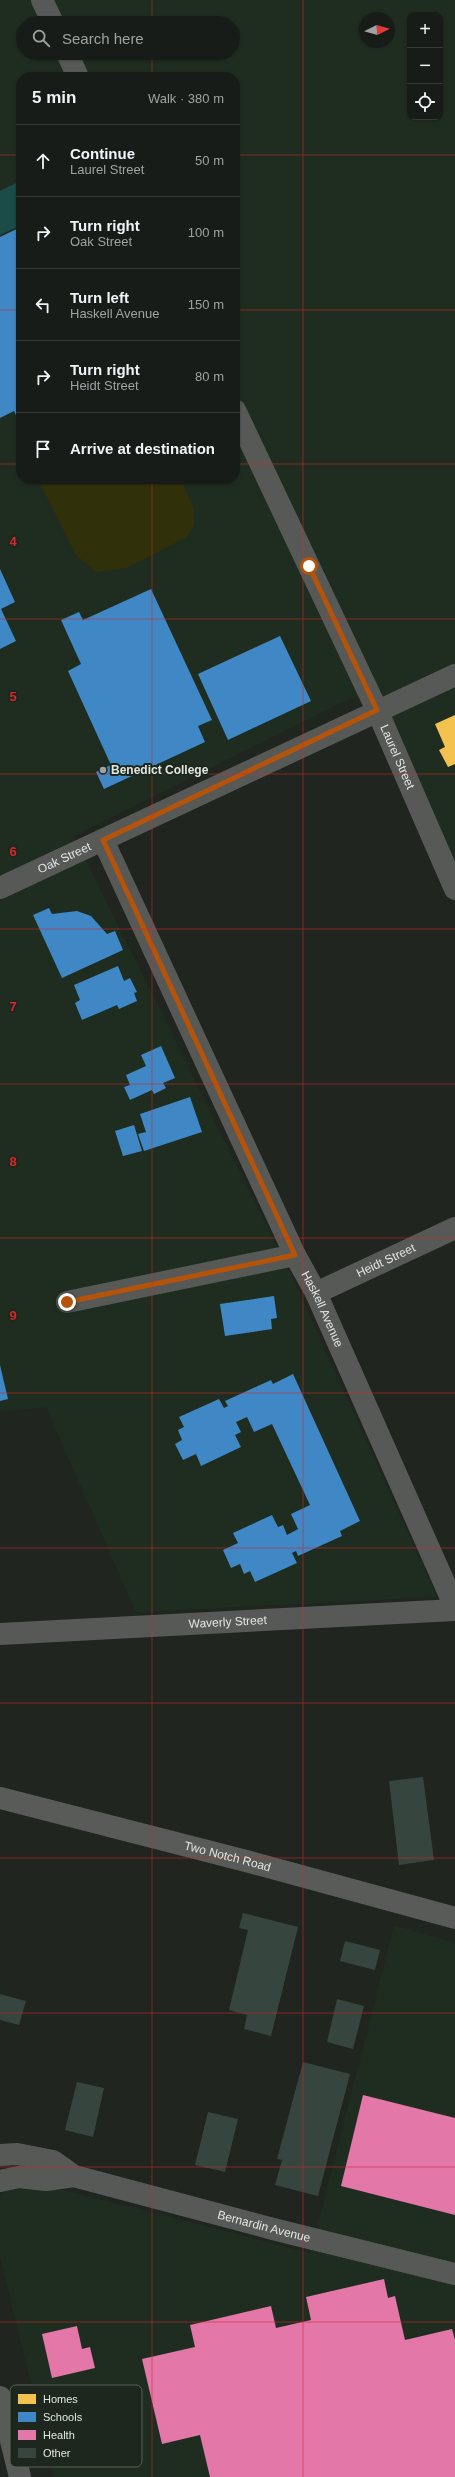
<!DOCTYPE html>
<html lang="en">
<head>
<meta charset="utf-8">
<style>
	body { margin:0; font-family:Helvetica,sans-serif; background:#212521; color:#f1f3f6 }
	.controls { position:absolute; right:12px; top:12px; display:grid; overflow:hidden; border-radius:8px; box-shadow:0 1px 3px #0004 }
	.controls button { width:36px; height:36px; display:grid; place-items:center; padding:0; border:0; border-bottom:1px solid #363a37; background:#181c18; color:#f1f3f6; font:20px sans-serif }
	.compass { position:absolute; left:359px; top:12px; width:36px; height:36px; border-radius:50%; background:#181c18; box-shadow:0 1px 3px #0004; rotate:85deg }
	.stop { position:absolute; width:12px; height:12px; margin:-9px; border:3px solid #b45309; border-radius:50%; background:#fff }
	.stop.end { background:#b45309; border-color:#fff; box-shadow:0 1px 4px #0008 }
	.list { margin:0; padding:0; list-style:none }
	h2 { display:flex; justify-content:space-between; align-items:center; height:52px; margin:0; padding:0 16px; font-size:17px }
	h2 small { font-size:13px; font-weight:400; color:#9fa1a2 }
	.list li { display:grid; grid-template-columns:26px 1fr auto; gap:12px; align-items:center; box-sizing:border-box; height:72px; padding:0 16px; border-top:1px solid #363a37 }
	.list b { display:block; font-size:15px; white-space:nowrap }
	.list p { margin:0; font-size:13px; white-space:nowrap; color:#9fa1a2 }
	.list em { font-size:13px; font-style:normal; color:#9fa1a2 }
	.icon { flex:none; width:22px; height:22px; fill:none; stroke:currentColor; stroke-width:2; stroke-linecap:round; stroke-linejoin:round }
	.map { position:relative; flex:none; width:455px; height:2477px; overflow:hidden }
	.search { position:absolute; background:#181c18; box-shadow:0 1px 3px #0004; left:16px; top:16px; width:224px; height:44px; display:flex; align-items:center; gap:10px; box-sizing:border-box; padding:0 14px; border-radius:22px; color:#9fa1a2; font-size:15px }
	.panel { position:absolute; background:#181c18; box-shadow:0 1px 3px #0004; left:16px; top:72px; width:224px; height:412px; border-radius:16px }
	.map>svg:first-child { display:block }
	.built { fill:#1f2d21; fill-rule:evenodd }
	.green { fill:#30300a }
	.water { fill:#1b4c47 }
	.homes { fill:#f2c14e }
	.schools { fill:#3f88c5 }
	.health { fill:#e377a8 }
	.building { fill:#37453f }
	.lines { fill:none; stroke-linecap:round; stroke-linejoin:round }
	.minor { stroke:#575957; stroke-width:22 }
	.major { stroke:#585b57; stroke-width:22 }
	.route { stroke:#b45309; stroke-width:5 }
	.grid { fill:none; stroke:#d62828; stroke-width:1; stroke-opacity:0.55 }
	.poi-dot { fill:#9da29d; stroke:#1e271e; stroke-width:1.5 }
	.labels { text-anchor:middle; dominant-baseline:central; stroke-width:4; stroke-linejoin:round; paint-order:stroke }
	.street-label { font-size:12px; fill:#e0e6e0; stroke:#1e271e }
	.poi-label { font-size:12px; font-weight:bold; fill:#e0e6e0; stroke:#1e271e; text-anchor:start }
	.key { fill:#1e271e; stroke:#586058; stroke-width:1 }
	.key-label { font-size:11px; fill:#e0e6e0 }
	.grid-label { font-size:13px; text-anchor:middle; font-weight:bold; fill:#d62828; stroke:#1e271e; stroke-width:4; stroke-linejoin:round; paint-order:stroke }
</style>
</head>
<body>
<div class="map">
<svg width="455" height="2477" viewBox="0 0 455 2477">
	<rect width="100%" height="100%" fill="#202520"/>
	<path class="built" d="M0,0H455V866L373,690L337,705L74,836L295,1283L437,1597L136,1612L46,1407L0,1412ZM410,15H440V117H410ZM365,18H389V42H365ZM23,23H233V53H23ZM21,77H235V479H21Z
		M394,1925L455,1943V2477H54L0,2257V2196L6,2191L34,2183L311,2253Z"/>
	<path class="green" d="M38,479H181L194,509V525L187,537L127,568L96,572L76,555Z"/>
	<path class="water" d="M18,182L21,187V225L0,235V191Z"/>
	<path class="homes" d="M455,715V764L448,767L439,750L445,747L435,724Z"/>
	<path class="schools" d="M21,227V419L18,420L14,411L0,418V237Z
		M0,569L15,602L1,609L16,641L0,649Z
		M151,589L212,720L198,726L205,742L104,789L96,772L111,765L68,671L81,664L61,620L79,612L83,620Z
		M280,636L311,701L228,740L198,674Z
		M49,908L52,914L77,911L91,916L107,934L115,931L123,950L62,978L33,915Z
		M118,966L124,981L130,978L137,992L134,993L137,1001L119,1009L117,1005L82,1020L75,1003L80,1000L74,985Z
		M161,1046L175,1078L163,1083L166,1088L154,1094L152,1090L130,1100L124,1087L130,1085L126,1075L146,1066L141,1055Z
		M190,1097L202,1132L144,1151L138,1134L146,1132L140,1114Z
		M134,1125L142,1151L123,1156L115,1131Z
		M274,1296L277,1318L271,1319L272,1329L225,1336L220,1304Z
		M0,1365L8,1399L0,1401Z
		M293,1374L360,1521L340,1531L342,1536L298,1556L296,1551L292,1553L297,1563L255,1582L250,1571L244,1574L240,1564L231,1568L223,1550L238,1543L233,1533L272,1515L278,1527L283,1525L287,1535L298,1529L291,1514L310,1505L272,1424L254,1432L247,1417L236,1422L241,1432L235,1435L241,1447L201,1466L196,1454L183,1460L175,1444L182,1440L178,1430L184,1427L179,1417L219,1399L224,1408L228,1406L225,1401L271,1380L273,1384Z"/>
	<path class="health" d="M363,2095L455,2118V2215L341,2186Z
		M384,2279L388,2298L395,2296L405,2340L452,2329L455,2340V2477H210L200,2435L162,2444L142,2359L195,2347L190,2325L271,2306L276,2328L311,2320L306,2297Z
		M77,2326L82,2349L90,2347L95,2368L52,2378L42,2334Z"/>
	<path class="building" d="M423,1777L434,1860L399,1865L389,1781Z
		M243,1913L298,1927L271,2036L244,2029L247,2015L229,2010L248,1930L239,1928Z
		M345,1941L380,1950L375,1970L340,1961Z
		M0,1994L26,2001L19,2025L0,2020Z
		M337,1999L364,2006L353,2049L327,2042Z
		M303,2062L350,2074L318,2196L275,2185L282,2160L277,2159Z
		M77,2082L104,2088L93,2137L65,2130Z
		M208,2112L238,2119L225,2172L195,2165Z"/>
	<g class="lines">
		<g class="minor">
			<path d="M42,0L53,23"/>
			<path d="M67,53L78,77"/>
			<path id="s1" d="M235,410L377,710L455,889"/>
			<path id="s2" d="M103,840L295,1255L316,1293L455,1607"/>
			<path id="s3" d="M0,888L455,675"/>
			<path id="s4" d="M316,1293L455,1228"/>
			<path d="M67,1302L295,1255"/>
			<path id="s5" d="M0,1634L455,1610"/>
			<path id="s6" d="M0,2155L17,2154L53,2161L74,2176L273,2229L455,2274"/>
			<path d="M0,2181L19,2177L46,2180L74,2176"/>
		</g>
		<g class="major">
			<path id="s7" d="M0,1798L246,1861L455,1918"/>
			<path d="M0,2397L20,2477"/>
		</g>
	</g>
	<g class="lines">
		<path class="route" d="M67,1302L295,1255L103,840L377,710L309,566"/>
	</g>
	<path class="grid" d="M152,0V23M303,0V2477M152,53V77M0,155H21M235,155H455M0,310H21M235,310H455M0,464H21M235,464H455M152,479V2477M0,619H455M0,774H455M0,929H455M0,1084H455M0,1238H455M0,1393H455M0,1548H455M0,1703H455M0,1858H455M0,2013H455M0,2167H455M0,2322H455"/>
	<circle class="poi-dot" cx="103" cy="770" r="4"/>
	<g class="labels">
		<g class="street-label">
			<text stroke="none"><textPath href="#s1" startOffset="383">Laurel Street</textPath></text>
			<text stroke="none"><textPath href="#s3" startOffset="71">Oak Street</textPath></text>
			<text stroke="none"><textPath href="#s4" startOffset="77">Heidt Street</textPath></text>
			<text stroke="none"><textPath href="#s2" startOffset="518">Haskell Avenue</textPath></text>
			<text stroke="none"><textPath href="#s5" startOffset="228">Waverly Street</textPath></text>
			<text stroke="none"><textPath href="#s7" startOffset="235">Two Notch Road</textPath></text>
			<text stroke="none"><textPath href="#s6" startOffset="276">Bernardin Avenue</textPath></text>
		</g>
		<g class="poi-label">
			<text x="111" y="770">Benedict College</text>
		</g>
	</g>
	<rect x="10" y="2385" width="132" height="82" rx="6" class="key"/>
	<rect x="18" y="2394" width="18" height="10" fill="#f2c14e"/>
	<rect x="18" y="2412" width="18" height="10" fill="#3f88c5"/>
	<rect x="18" y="2430" width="18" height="10" fill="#e377a8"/>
	<rect x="18" y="2448" width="18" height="10" fill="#37453f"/>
	<g class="key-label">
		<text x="43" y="2403">Homes</text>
		<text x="43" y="2421">Schools</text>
		<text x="43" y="2439">Health</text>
		<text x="43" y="2457">Other</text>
	</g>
	<g class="grid-label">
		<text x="13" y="546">4</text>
		<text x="13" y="701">5</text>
		<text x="13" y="856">6</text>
		<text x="13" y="1011">7</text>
		<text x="13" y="1166">8</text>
		<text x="13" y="1320">9</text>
	</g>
</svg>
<div class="controls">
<button>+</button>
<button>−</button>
<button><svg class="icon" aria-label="locate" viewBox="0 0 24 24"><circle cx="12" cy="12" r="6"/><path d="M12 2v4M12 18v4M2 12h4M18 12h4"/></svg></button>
</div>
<svg class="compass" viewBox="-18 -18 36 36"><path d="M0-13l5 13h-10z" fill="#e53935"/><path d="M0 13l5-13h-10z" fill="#9fa1a2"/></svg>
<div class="stop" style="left:309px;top:566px"></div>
<div class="stop end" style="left:67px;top:1302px"></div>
<div class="search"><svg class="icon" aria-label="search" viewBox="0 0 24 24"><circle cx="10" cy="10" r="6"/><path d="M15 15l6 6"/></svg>Search here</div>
<section class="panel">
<h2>5 min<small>Walk · 380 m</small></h2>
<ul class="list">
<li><svg class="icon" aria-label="ahead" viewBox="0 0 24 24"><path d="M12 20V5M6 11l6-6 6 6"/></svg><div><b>Continue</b><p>Laurel Street</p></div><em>50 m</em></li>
<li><svg class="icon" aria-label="right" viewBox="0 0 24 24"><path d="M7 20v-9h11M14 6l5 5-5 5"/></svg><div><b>Turn right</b><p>Oak Street</p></div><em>100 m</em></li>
<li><svg class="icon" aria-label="left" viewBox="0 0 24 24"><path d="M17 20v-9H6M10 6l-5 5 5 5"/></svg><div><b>Turn left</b><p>Haskell Avenue</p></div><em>150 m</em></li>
<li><svg class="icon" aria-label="right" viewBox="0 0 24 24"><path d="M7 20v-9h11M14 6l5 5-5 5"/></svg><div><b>Turn right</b><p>Heidt Street</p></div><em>80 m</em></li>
<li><svg class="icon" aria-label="arrive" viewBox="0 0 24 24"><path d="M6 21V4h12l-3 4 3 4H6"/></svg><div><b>Arrive at destination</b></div></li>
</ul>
</section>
</div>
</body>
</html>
